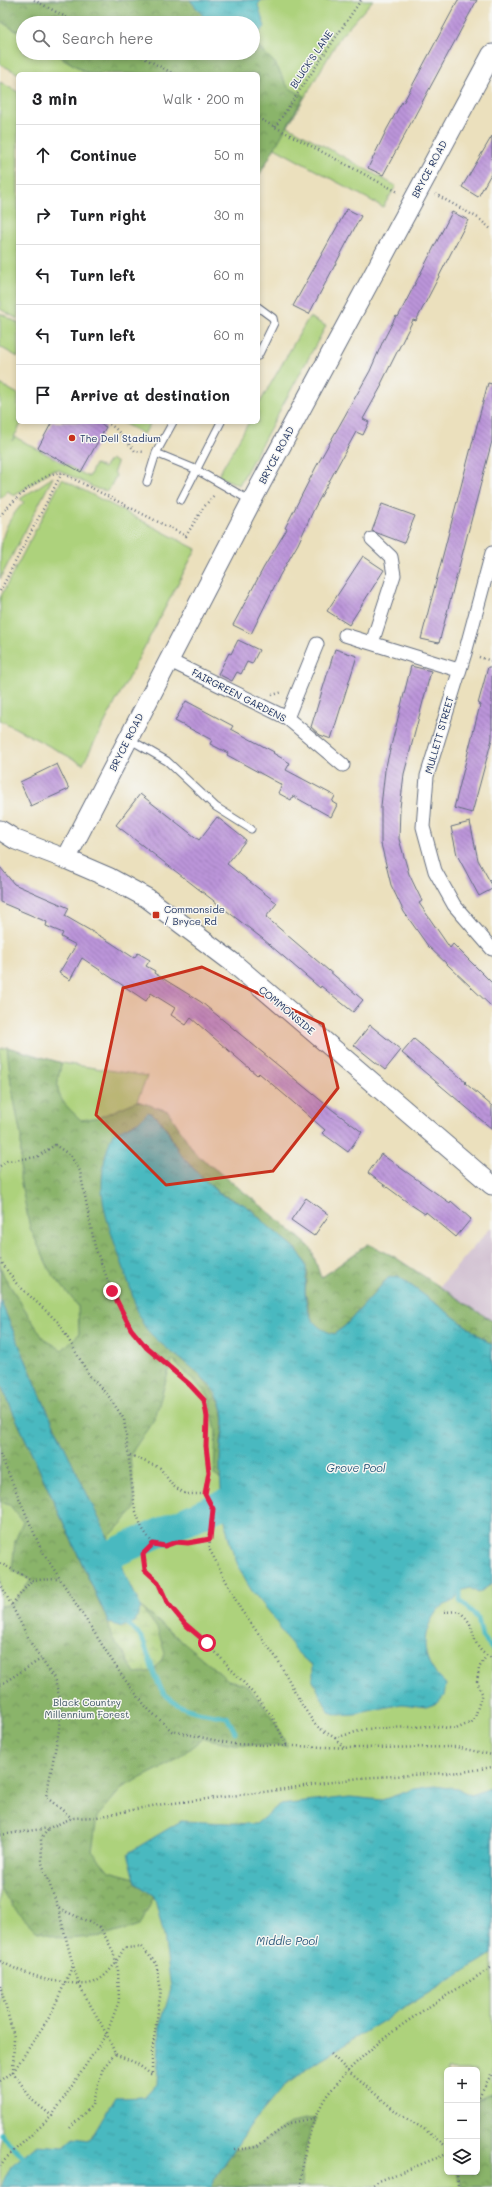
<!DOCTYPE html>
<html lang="en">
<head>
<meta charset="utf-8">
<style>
	body { margin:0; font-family:Mali,sans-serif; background:#f6f6f6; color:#202124 }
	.controls { position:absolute; right:12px; bottom:12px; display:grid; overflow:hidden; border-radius:6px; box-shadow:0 2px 6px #0003 }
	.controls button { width:36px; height:36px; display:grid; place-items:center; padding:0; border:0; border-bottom:1px solid #e0e0e0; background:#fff; color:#202124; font:20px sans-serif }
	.stop { position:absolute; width:12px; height:12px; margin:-9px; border:3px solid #e11d48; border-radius:50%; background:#fff }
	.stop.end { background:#e11d48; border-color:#fff; box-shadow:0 1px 4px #0008 }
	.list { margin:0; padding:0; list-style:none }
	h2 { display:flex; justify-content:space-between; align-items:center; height:52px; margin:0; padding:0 16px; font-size:17px }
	h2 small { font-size:13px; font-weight:400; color:#757577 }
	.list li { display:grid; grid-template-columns:26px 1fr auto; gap:12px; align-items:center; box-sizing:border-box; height:60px; padding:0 16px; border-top:1px solid #e0e0e0 }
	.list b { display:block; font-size:15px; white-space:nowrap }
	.list em { font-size:13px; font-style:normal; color:#757577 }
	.icon { flex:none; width:22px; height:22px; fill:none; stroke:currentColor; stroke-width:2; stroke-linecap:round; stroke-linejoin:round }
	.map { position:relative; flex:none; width:492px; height:2187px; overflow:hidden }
	.search { position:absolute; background:#fff; box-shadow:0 2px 6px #0003; left:16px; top:16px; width:244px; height:44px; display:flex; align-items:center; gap:10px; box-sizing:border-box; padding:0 14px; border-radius:22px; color:#757577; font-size:15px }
	.panel { position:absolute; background:#fff; box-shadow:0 2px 6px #0003; left:16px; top:72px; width:244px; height:352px; border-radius:6px }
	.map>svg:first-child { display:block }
	.industrial { fill:#cfbdcf }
	.green { fill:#add27b; stroke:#64806c; fill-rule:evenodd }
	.forest { fill:url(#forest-crowns); stroke:#527264 }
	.wetland { fill:url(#wetland-marsh); stroke:#64806c }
	.water { fill:url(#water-ripples); stroke:#32748f }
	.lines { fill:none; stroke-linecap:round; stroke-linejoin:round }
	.stream { stroke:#4ab9c0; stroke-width:5 }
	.river { stroke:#4ab9c0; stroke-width:29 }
	.building { fill:url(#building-back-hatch) }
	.lane-casing { stroke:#646d7f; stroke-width:9 }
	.street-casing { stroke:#646d7f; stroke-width:15 }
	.secondary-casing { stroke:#646d7f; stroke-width:21 }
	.path { stroke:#646d7f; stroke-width:2.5; stroke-dasharray:1 3; stroke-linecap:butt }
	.lane { stroke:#fff; stroke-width:7 }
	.street { stroke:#fff; stroke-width:13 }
	.secondary { stroke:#fff; stroke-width:19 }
	.route { stroke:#e11d48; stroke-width:5 }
	.marked { fill:#c8321e; fill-opacity:0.2; stroke:#c8321e; stroke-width:3; stroke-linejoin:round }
	.poi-dot { fill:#c8321e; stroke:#f6f6f2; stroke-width:1.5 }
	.labels { text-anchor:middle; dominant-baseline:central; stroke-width:3; stroke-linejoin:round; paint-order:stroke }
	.street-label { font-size:10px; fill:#1b2f5e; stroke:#f6f6f2 }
	.poi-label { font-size:10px; fill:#1b2f5e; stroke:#f6f6f2; text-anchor:start }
	.park-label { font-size:10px; fill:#405865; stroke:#f6f6f2 }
	.water-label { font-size:11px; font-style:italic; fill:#29587b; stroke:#f6f6f2 }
</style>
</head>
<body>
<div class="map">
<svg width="492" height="2187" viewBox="0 0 492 2187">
	<defs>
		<pattern id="forest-crowns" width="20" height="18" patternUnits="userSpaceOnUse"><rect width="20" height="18" fill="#8ab46b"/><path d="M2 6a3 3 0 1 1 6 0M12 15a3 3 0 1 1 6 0" fill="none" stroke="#70935b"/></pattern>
		<pattern id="wetland-marsh" width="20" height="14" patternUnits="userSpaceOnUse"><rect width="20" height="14" fill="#add27b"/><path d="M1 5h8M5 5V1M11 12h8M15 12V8" fill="none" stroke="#94b56d"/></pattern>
		<pattern id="water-ripples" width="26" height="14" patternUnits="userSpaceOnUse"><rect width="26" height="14" fill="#4ab9c0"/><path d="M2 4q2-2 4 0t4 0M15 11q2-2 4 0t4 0" fill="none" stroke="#3d979f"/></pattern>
		<pattern id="building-back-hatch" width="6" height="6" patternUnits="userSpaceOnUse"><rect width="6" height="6" fill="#bb94d9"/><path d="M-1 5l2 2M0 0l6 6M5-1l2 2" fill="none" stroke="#9779b3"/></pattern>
	</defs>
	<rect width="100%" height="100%" fill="#f6f6f2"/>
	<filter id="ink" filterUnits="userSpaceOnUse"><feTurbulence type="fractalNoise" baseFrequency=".025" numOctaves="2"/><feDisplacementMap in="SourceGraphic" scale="8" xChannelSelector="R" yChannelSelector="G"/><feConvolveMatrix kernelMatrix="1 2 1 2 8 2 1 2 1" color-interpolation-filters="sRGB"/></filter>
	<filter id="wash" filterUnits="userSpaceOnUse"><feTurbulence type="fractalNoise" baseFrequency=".012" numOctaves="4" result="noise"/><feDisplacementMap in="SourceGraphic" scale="16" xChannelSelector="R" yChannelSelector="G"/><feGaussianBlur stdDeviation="0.9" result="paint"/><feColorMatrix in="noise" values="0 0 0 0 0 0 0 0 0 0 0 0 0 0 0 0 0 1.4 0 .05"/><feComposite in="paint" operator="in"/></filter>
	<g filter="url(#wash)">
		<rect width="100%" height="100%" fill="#ebe0bd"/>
		<path class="industrial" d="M492,1226V1321L439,1287Z"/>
		<path class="green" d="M2,0H373L340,37L288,126L396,186L383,207L258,139V74L253,53V23H44Z
			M0,21L23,35V53H54L89,74H19L0,64Z
			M0,82L18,92V319L0,309Z
			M0,313L18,323V357L0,347Z
			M309,317L326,326L239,485L218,476L249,422H258V406Z
			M0,384L18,394V422H22L12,441L15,437L89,477L95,464L104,468L111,459L117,463L114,471L116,476L108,491L97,489L59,470H52L14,496L8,491L0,499Z
			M121,422H151L144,434Z
			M53,477L0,579C0,543 0,528 24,502L20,499Z
			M62,479L196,549L83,764L0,720V598Z
			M7,1047L62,1063L147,1076L137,1101L168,1111L195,1153L280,1221L311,1248L321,1278L368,1244L393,1256L492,1321V2187H0V1049ZM447,2070H477V2172H447Z"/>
		<path class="forest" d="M0,0H190L209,23H23V35L0,21Z
			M253,42L275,63L288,87L304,96L260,174L258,173V74H89L54,53H253Z
			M7,1047L62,1063C53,1093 58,1099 81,1120L100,1117L137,1101L168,1111L195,1153L280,1221L311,1248L321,1278L368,1244L393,1256L492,1321V1345L398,1276L388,1278L345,1326L334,1334L322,1331L312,1322L305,1291L308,1274L297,1249L266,1225L253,1210L237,1201L220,1194L181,1156L166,1127L158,1117L148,1113L138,1122L128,1126L123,1265L135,1301L186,1364L203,1378L222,1406L224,1423L221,1441L222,1480L214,1475L216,1431L209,1396L172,1360L155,1418L130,1455L135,1509L107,1539L46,1408L0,1300V1265L4,1276L43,1338L62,1350L79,1334L78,1306L50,1271L30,1228L20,1179L21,1137L11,1084Z
			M0,1383L109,1623L141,1607L228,1680L245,1684L272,1716L287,1746L233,1744L203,1738L173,1762L123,1787L97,1817L92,1851L109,1871L135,1878L136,1883L154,1896L140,1925L105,1936L66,1939L36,1931L13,1907L0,1888V1606L12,1604L31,1580L12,1570L15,1541L23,1522L10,1505L0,1502Z
			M492,2094V2187H464L459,2181L457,2172H477V2100Z
			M316,2118C306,2140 302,2163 301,2187H212L213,2181L234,2150L256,2147L290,2123Z"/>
		<path class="wetland" d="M85,1570L98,1578L130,1585L141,1607L157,1628L165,1654L154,1671L135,1674L127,1658L111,1636L109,1623Z"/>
		<path class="water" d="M190,0H261L258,5L265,27L253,39V23H209Z
			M148,1112C168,1121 169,1141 182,1156C193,1169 206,1182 218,1193C225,1198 236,1200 243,1204C253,1210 259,1219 268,1226C280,1237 295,1244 303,1259C309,1270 305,1279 305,1291C306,1313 312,1328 334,1334L345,1326L388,1278L398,1276L492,1345V1584L478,1593L470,1588L460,1591C458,1594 456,1598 453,1601C448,1604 441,1606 437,1611C418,1637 422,1664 446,1684L444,1696L438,1703L426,1707L402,1704L355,1714L338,1715L329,1712L313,1681V1665C294,1655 283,1632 271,1614C265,1606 258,1599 252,1591C227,1554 220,1505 220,1461C220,1443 227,1424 222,1407C212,1373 165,1354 145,1327C137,1315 133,1295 128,1281C119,1252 102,1217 102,1186C102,1167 106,1150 113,1133L138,1122Z
			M0,1300L46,1408L141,1607L135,1622L122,1627L109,1623L0,1383Z
			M434,1786L458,1789L471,1795L489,1788L492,1789V1954L323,2058L283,2087L250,2126L213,2181L212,2187H1L11,2166L36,2145L64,2147L74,2138L90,2140L115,2098L144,2097L157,2083L160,2026L171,1989L164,1935L154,1896L136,1883L128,1853L181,1821L256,1824L279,1805L350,1797L382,1800L414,1789Z"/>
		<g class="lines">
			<path class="stream" d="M460,1591V1601L478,1618L482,1637L492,1649
				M129,1625C133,1629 141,1635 143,1641C154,1667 154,1696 185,1708C197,1713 213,1714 227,1717L235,1732
				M0,2134L23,2156"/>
			<path class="river" d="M114,1553L224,1504"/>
		</g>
		<g id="blocks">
			<path class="building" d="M458,0H477L383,175L368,168L387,129L402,102L403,103Z
				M492,136V172L478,197L462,187Z
				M347,209L361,216L309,314L293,306Z
				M452,212L468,220L416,321L413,320L381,384L382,385L363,419L369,422L363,435L356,432L314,509L298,544L280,575L251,634L233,625L264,567L287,529L285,528L316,467L370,371L383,341L396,316L398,317Z
				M488,383L492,384V441L439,643L421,639Z
				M52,422H96L106,427L81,472L38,448Z
				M382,504L415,516L404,543L372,531Z
				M363,556L384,570L349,625L327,611Z
				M238,640L259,650L252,664L247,662L241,674L237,672L232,681L218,674L229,653L231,654Z
				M335,649L357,656L331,739L320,735L311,727Z
				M411,666L431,671L404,774L400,808L399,839L409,874L422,901L419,903L450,948L453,944L492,983V1007L428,946L404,912L391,885L381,844V806L385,770Z
				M488,667H492V739L472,813L454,808L480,705L478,704Z
				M186,701L233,726L231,729L274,752L273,753L290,763L286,770L335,796L332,802L337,805L331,817L293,796L291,800L278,793L282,785L227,755L228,753L210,744L212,740L175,721Z
				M57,764L69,789L31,806L20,782Z
				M140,794L199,840L217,817L246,840L227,864L277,903L266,917L363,1000L353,1012L321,986L320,988L263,939L116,825Z
				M470,822L478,860L492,885V889L479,896L457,855L451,827Z
				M0,867L14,884L69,908L65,916L110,942L134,958L138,953L150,960L146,966L155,971L154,973L201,1002L330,1108L362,1132L348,1152L322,1133L325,1130L287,1097L259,1073L257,1075L191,1018L186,1025L171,1015L175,1008L151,993L146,1001L82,958L70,980L59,973L76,945L61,937L63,933L46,926L47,922L0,902Z
				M370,1025L401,1050L385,1070L354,1045Z
				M414,1039L466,1082L465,1083L492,1106V1129L402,1053Z
				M381,1154L450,1203L451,1201L471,1219L456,1237L426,1212L425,1214L410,1204L368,1173Z
				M306,1198L329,1215L314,1236L291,1220Z"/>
		</g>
	</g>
	<g filter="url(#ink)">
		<use href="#blocks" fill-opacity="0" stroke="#646d7f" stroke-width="1"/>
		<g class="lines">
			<defs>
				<path id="lane" d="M258,307L273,318L274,323L258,356
					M173,422L156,453L195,469L251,501
					M147,482L156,453
					M181,500L221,422
					M129,739L167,761L216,807L251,829"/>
				<path id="street" d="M372,539L391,557L394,575L372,643
					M492,553L465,653L427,776L423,827L435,871L454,905L492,949
					M345,635L458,670
					M168,660L287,718L343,765
					M287,718L317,644"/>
				<path id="secondary" d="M0,830L16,840L66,859L110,878L147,898L232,962L492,1185
					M66,859L251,502L492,54"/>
			</defs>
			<use href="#lane" class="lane-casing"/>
			<use href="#street" class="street-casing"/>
			<use href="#secondary" class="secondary-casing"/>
			<path class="path" d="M34,0L77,23
				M135,53L174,74
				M258,118L398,192
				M275,127L361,0
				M435,194L478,218L492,230
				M106,422L115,428L135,451L145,452
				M0,516C10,503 46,469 62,473
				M0,591L62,473L186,536L203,508L215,494
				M479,657L492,661
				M272,695L283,692
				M0,1166L7,1161L37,1157L55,1145L70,1155L80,1171L95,1247L112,1291L131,1329L146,1347L190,1385L204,1400L207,1417L206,1446L209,1472L205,1494L213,1509V1521L209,1534L210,1550L241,1610L278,1660L302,1705L316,1726L335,1738L366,1729L434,1726L456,1729L474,1721L482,1693L477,1682L479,1668L486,1656
				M0,1260L16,1283L59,1323L89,1375L109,1397L124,1419L135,1509L142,1528L153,1544L165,1546L177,1542L188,1543L210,1539
				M0,1454L41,1549L122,1676L147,1708L172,1731L233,1744L354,1748L456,1747L492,1755
				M130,1455L160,1468L173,1486L186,1494H205
				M153,1544L143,1554L145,1569L158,1582L167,1602L185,1624L207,1643L245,1684L272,1716L287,1746
				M0,1563L32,1580L60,1579
				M0,1583L33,1647L54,1678L61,1702L59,1730L46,1797L72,1818
				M12,1604L32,1580
				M444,1612L459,1611C463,1615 468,1619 470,1624C475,1638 475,1651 492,1658
				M0,1685L41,1659
				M335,1738L344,1748
				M0,1835L49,1828L72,1818L97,1817L157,1805L264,1792L359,1778L463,1772L492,1767
				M141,1947L156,1963L161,1990L152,2052V2075L136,2063L115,2054C106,2029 91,2008 79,1984C102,1987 115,1965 124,1948Z
				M0,1961L18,1970L47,1980L79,1984L73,1965
				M0,1985L14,2037L13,2072L32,2100L52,2116
				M331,2054L348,2071L399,2114L424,2129L447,2147
				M0,2081L13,2072L50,2016L73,1965L58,1908L42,1863L41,1839L49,1828
				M477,2100L492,2073
				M70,2128L92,2105L103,2068L115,2054
				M234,2150L256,2147L290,2123L315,2118
				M0,2166L5,2159L52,2116L107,2033L119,2001L118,1970L113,1951L100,1927L58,1908
				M457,2172L458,2187
				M301,2187C302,2156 309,2128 324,2100C328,2093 334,2087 339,2081C380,2033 439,2001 492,1967
				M370,2187L379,2181L447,2154"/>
			<use href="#lane" class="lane"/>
			<use href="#street" class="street"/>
			<use href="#secondary" class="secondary"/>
		</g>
	</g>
	<g class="lines" filter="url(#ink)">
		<path class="route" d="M112,1291L131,1329L146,1347L190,1385L204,1400L207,1417L206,1446L209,1472L205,1494L213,1509L210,1539L188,1543L176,1542L165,1546L153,1544L143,1554L145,1570L158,1582L167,1602L185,1624L207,1643"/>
	</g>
	<path class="marked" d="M202,967L323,1024L338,1088L273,1171L166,1185L96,1115L123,988Z"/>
	<g class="poi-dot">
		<circle cx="72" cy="438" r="4"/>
		<rect x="152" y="911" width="8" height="8" rx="2"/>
	</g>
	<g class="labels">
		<g class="street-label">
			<text transform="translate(311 59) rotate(-56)">BLUCK'S LANE</text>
			<text transform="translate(429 169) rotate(-62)">BRYCE ROAD</text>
			<text transform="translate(276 455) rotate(-62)">BRYCE ROAD</text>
			<text transform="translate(239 695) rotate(27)">FAIRGREEN GARDENS</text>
			<text transform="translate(439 735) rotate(-74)">MULLETT STREET</text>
			<text transform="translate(126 742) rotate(-63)">BRYCE ROAD</text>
			<text transform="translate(287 1010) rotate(40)">COMMONSIDE</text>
		</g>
		<g class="poi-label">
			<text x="80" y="438">The Dell Stadium</text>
			<text x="164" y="909">Commonside<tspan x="164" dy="12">/ Bryce Rd</tspan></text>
		</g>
		<g class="park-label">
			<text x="87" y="1702">Black Country<tspan x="87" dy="12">Millennium Forest</tspan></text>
		</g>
		<g class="water-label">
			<text x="356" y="1467">Grove Pool</text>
			<text x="287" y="1940">Middle Pool</text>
		</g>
	</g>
</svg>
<div class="controls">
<button>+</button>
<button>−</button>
<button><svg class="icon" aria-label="layers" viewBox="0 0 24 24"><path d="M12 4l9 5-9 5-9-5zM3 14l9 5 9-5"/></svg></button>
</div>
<div class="stop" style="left:207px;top:1643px"></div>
<div class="stop end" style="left:112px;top:1291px"></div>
<div class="search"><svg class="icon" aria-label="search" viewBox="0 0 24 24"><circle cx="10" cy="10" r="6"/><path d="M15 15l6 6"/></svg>Search here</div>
<section class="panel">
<h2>3 min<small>Walk · 200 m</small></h2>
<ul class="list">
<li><svg class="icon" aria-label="ahead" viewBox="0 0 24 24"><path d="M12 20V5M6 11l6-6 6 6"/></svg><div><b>Continue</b></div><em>50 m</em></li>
<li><svg class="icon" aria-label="right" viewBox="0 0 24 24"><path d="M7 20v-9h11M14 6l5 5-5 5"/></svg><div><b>Turn right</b></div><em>30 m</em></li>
<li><svg class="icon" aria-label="left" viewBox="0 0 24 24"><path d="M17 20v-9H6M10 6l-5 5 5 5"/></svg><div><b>Turn left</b></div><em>60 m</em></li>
<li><svg class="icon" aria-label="left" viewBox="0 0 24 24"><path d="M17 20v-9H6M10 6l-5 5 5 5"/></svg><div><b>Turn left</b></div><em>60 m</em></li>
<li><svg class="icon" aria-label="arrive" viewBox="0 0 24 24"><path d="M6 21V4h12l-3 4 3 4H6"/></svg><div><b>Arrive at destination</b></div></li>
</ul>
</section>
</div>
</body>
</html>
